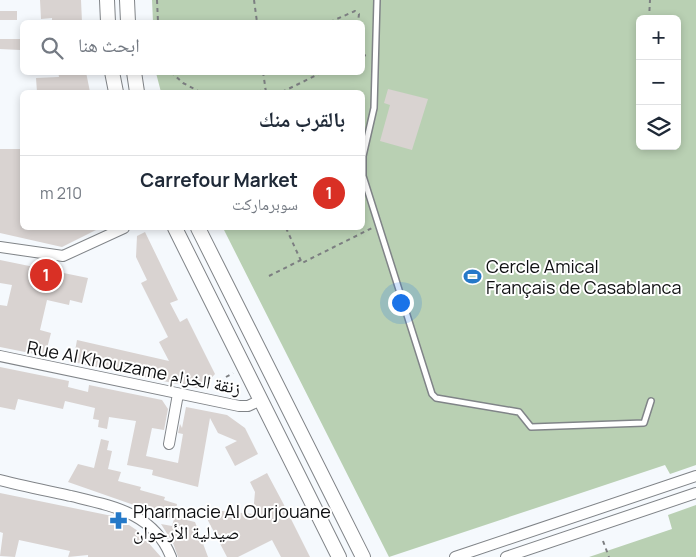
<!DOCTYPE html>
<html lang="ar">
<head>
<meta charset="utf-8">
<style>
	body { margin:0; font-family:Manrope,"Noto Naskh Arabic",sans-serif; background:#f6f6f7; color:#1f2937; direction:rtl }
	.controls { position:absolute; right:15px; top:15px; display:grid; overflow:hidden; border-radius:8px; box-shadow:0 2px 8px #0003 }
	.controls button { width:45px; height:45px; display:grid; place-items:center; padding:0; border:0; border-bottom:1px solid #e0e1e3; background:#fff; color:#1f2937; font:25px sans-serif }
	.you { position:absolute; left:400px; top:302px; width:18px; height:18px; margin:-12px; border:4px solid #fff; border-radius:50%; background:#1a73e8; box-shadow:0 0 0 8px #1a73e833 }
	.badge { display:grid; place-items:center; width:32px; height:32px; border-radius:50%; background:#d93025; color:#fff; font-size:16px; font-weight:700 }
	.pin { position:absolute; translate:-50% -50%; border:2px solid #fff; box-shadow:0 1px 5px #0006 }
	.list { margin:0; padding:0; list-style:none }
	h2 { display:flex; justify-content:space-between; align-items:center; height:65px; margin:0; padding:0 20px; font-size:21px }
	h2 small { font-size:16px; font-weight:400; color:#747a83 }
	.list li { display:grid; grid-template-columns:32px 1fr auto; gap:15px; align-items:center; box-sizing:border-box; height:75px; padding:0 20px; border-top:1px solid #e0e1e3 }
	.list b { display:block; font-size:19px; white-space:nowrap }
	.list p { margin:0; font-size:16px; white-space:nowrap; color:#747a83 }
	.list em { font-size:16px; font-style:normal; color:#747a83 }
	.icon { flex:none; width:28px; height:28px; fill:none; stroke:currentColor; stroke-width:2; stroke-linecap:round; stroke-linejoin:round }
	.map { position:relative; flex:none; width:696px; height:557px; overflow:hidden; direction:ltr }
	.search { position:absolute; background:#fff; box-shadow:0 2px 8px #0003; left:20px; top:20px; width:345px; height:55px; display:flex; align-items:center; gap:12px; box-sizing:border-box; padding:0 18px; border-radius:8px; color:#747a83; font-size:19px }
	.panel { position:absolute; background:#fff; box-shadow:0 2px 8px #0003; left:20px; top:90px; width:345px; height:140px; border-radius:8px; direction:rtl }
	.map>svg:first-child { display:block }
	.green { fill:#b9d0b3; fill-rule:evenodd }
	.building { fill:#d9d3d1 }
	.lines { fill:none; stroke-linecap:round; stroke-linejoin:round }
	.lane-casing { stroke:#808488; stroke-width:8 }
	.street-casing { stroke:#808488; stroke-width:12 }
	.secondary-casing { stroke:#808488; stroke-width:16 }
	.path { stroke:#7c7e81; stroke-width:2; stroke-dasharray:4 4; stroke-linecap:butt }
	.lane { stroke:#fff; stroke-width:5 }
	.street { stroke:#fff; stroke-width:10 }
	.secondary { stroke:#fff; stroke-width:14 }
	.labels { text-anchor:middle; dominant-baseline:central; stroke-width:4; stroke-linejoin:round; paint-order:stroke }
	.poi-label { font-size:18px; fill:#0e0f11; stroke:#fff; text-anchor:start }
	.street-label { font-size:18px; fill:#0e0f11; stroke:#fff }
</style>
</head>
<body>
<div class="map">
<svg width="696" height="557" viewBox="0 0 696 557">
	<rect width="100%" height="100%" fill="#f5f9fd"/>
	<path class="green" d="M152,0H696V465L670,474L665,465L389,557L223,228H362V92H161L156,73L362,72V22H153ZM640,19H677V146H640Z
		M696,505V557H589L672,529L668,515Z"/>
	<path class="building" d="M40,0H81L82,22H52V18L41,19Z
		M0,11H17V20H0Z
		M0,39H20V50L0,49Z
		M58,72H86L90,92H37L36,78L59,77Z
		M388,89L428,99L412,150L380,141L390,105L384,103Z
		M0,149H22V228H100L62,247L0,233Z
		M145,232L178,300L170,303L180,322L187,318L215,374L201,389L73,362L77,340L169,361L159,342L168,337L141,283L147,280L136,257L137,236Z
		M0,260L88,278L82,303L70,300L69,305L47,300L40,330L51,333L45,356L0,347V305L7,306L12,285L0,283Z
		M0,367L69,381L68,387L88,392L89,385L162,400L168,409L164,430L152,428L146,456L178,463L183,434L178,433L180,424L182,428L186,407L227,415L245,428L258,454L235,466L225,447L237,441L218,433L210,418L198,487L152,475L153,470L127,465L136,421L109,417L107,429L98,427L99,420L93,419L95,408L65,401L63,409L18,399L15,410L0,407Z
		M101,439L109,441L107,450L112,451L108,469L121,472L118,481L141,487L140,490L165,497L164,500L177,504L174,519V517L195,522L208,557H178L173,543L161,524L172,526L174,519L68,482L78,464L94,468Z
		M267,473L283,503L310,557H281L272,540L238,557H227L202,509L253,514L255,492L250,482Z
		M0,493L117,517L138,531L161,557H88V555L68,557L70,551L19,540L15,557L0,556L3,533L0,532Z"/>
	<g class="lines">
		<defs>
			<path id="lane" d="M377,0L374,108L363,156V176L432,394L436,398L519,412L531,427L644,423L651,401"/>
			<path id="street" d="M0,247L63,256L124,228
				M0,356L239,406H248L261,400
				M169,444L178,394
				M0,480C24,486 48,491 71,496C112,506 154,513 171,557
				M455,557L696,476
				M506,557L696,493"/>
			<path id="secondary" d="M107,0L108,22
				M127,0L128,22
				M112,72L116,92
				M134,72L137,92
				M175,228L339,557
				M198,228L363,557"/>
		</defs>
		<use href="#lane" class="lane-casing"/>
		<use href="#street" class="street-casing"/>
		<use href="#secondary" class="secondary-casing"/>
		<path class="path" d="M157,0L158,22
			M254,0L257,22
			M649,19L650,0
			M330,22L355,11L359,14L358,22
			M362,56L368,55
			M171,72L183,83L200,92
			M263,72L266,92
			M257,92L265,89
			M282,92L323,72
			M286,228L302,263L372,228
			M269,276L301,260
			M226,377L233,373
			M231,386L234,393
			M603,541L609,557"/>
		<use href="#lane" class="lane"/>
		<use href="#street" class="street"/>
		<use href="#secondary" class="secondary"/>
	</g>
	<defs>
		<symbol id="stadium-bare" viewBox="-9 -9 18 18"><path d="M0-5a6.5 5 0 1 0 0 10a6.5 5 0 1 0 0-10ZM-3.5-1.8h7v3.6h-7Z" fill="#2579c8" stroke="#fff" stroke-width="2.5" paint-order="stroke"/></symbol>
		<symbol id="pharmacy-bare" viewBox="-9 -9 18 18"><path d="M-2-6h4v4h4v4h-4v4h-4v-4h-4v-4h4Z" fill="#2579c8" stroke="#fff" stroke-width="2.5" paint-order="stroke"/></symbol>
	</defs>
	<g fill-rule="evenodd">
		<use href="#stadium-bare" x="460" y="264" width="25" height="25"/>
		<use href="#pharmacy-bare" x="106" y="508" width="25" height="25"/>
	</g>
	<g class="labels">
		<g class="poi-label">
			<text x="486" y="266">Cercle Amical<tspan x="486" dy="21">Français de Casablanca</tspan></text>
			<text x="133" y="511">Pharmacie Al Ourjouane<tspan x="133" dy="21">صيدلية الأرجوان</tspan></text>
		</g>
		<g class="street-label">
			<text transform="translate(134 367) rotate(11)">Rue Al Khouzame زنقة الخزام</text>
		</g>
	</g>
</svg>
<div class="controls">
<button>+</button>
<button>−</button>
<button><svg class="icon" aria-label="layers" viewBox="0 0 24 24"><path d="M12 4l9 5-9 5-9-5zM3 14l9 5 9-5"/></svg></button>
</div>
<div class="you"></div>
<div class="pin badge" style="left:46px;top:275px">1</div>
<div class="search"><svg class="icon" aria-label="search" viewBox="0 0 24 24"><circle cx="10" cy="10" r="6"/><path d="M15 15l6 6"/></svg>ابحث هنا</div>
<section class="panel">
<h2>بالقرب منك<small></small></h2>
<ul class="list">
<li><span class="badge">1</span><div><b>Carrefour Market</b><p>سوبرماركت</p></div><em>210 m</em></li>
</ul>
</section>
</div>
</body>
</html>
